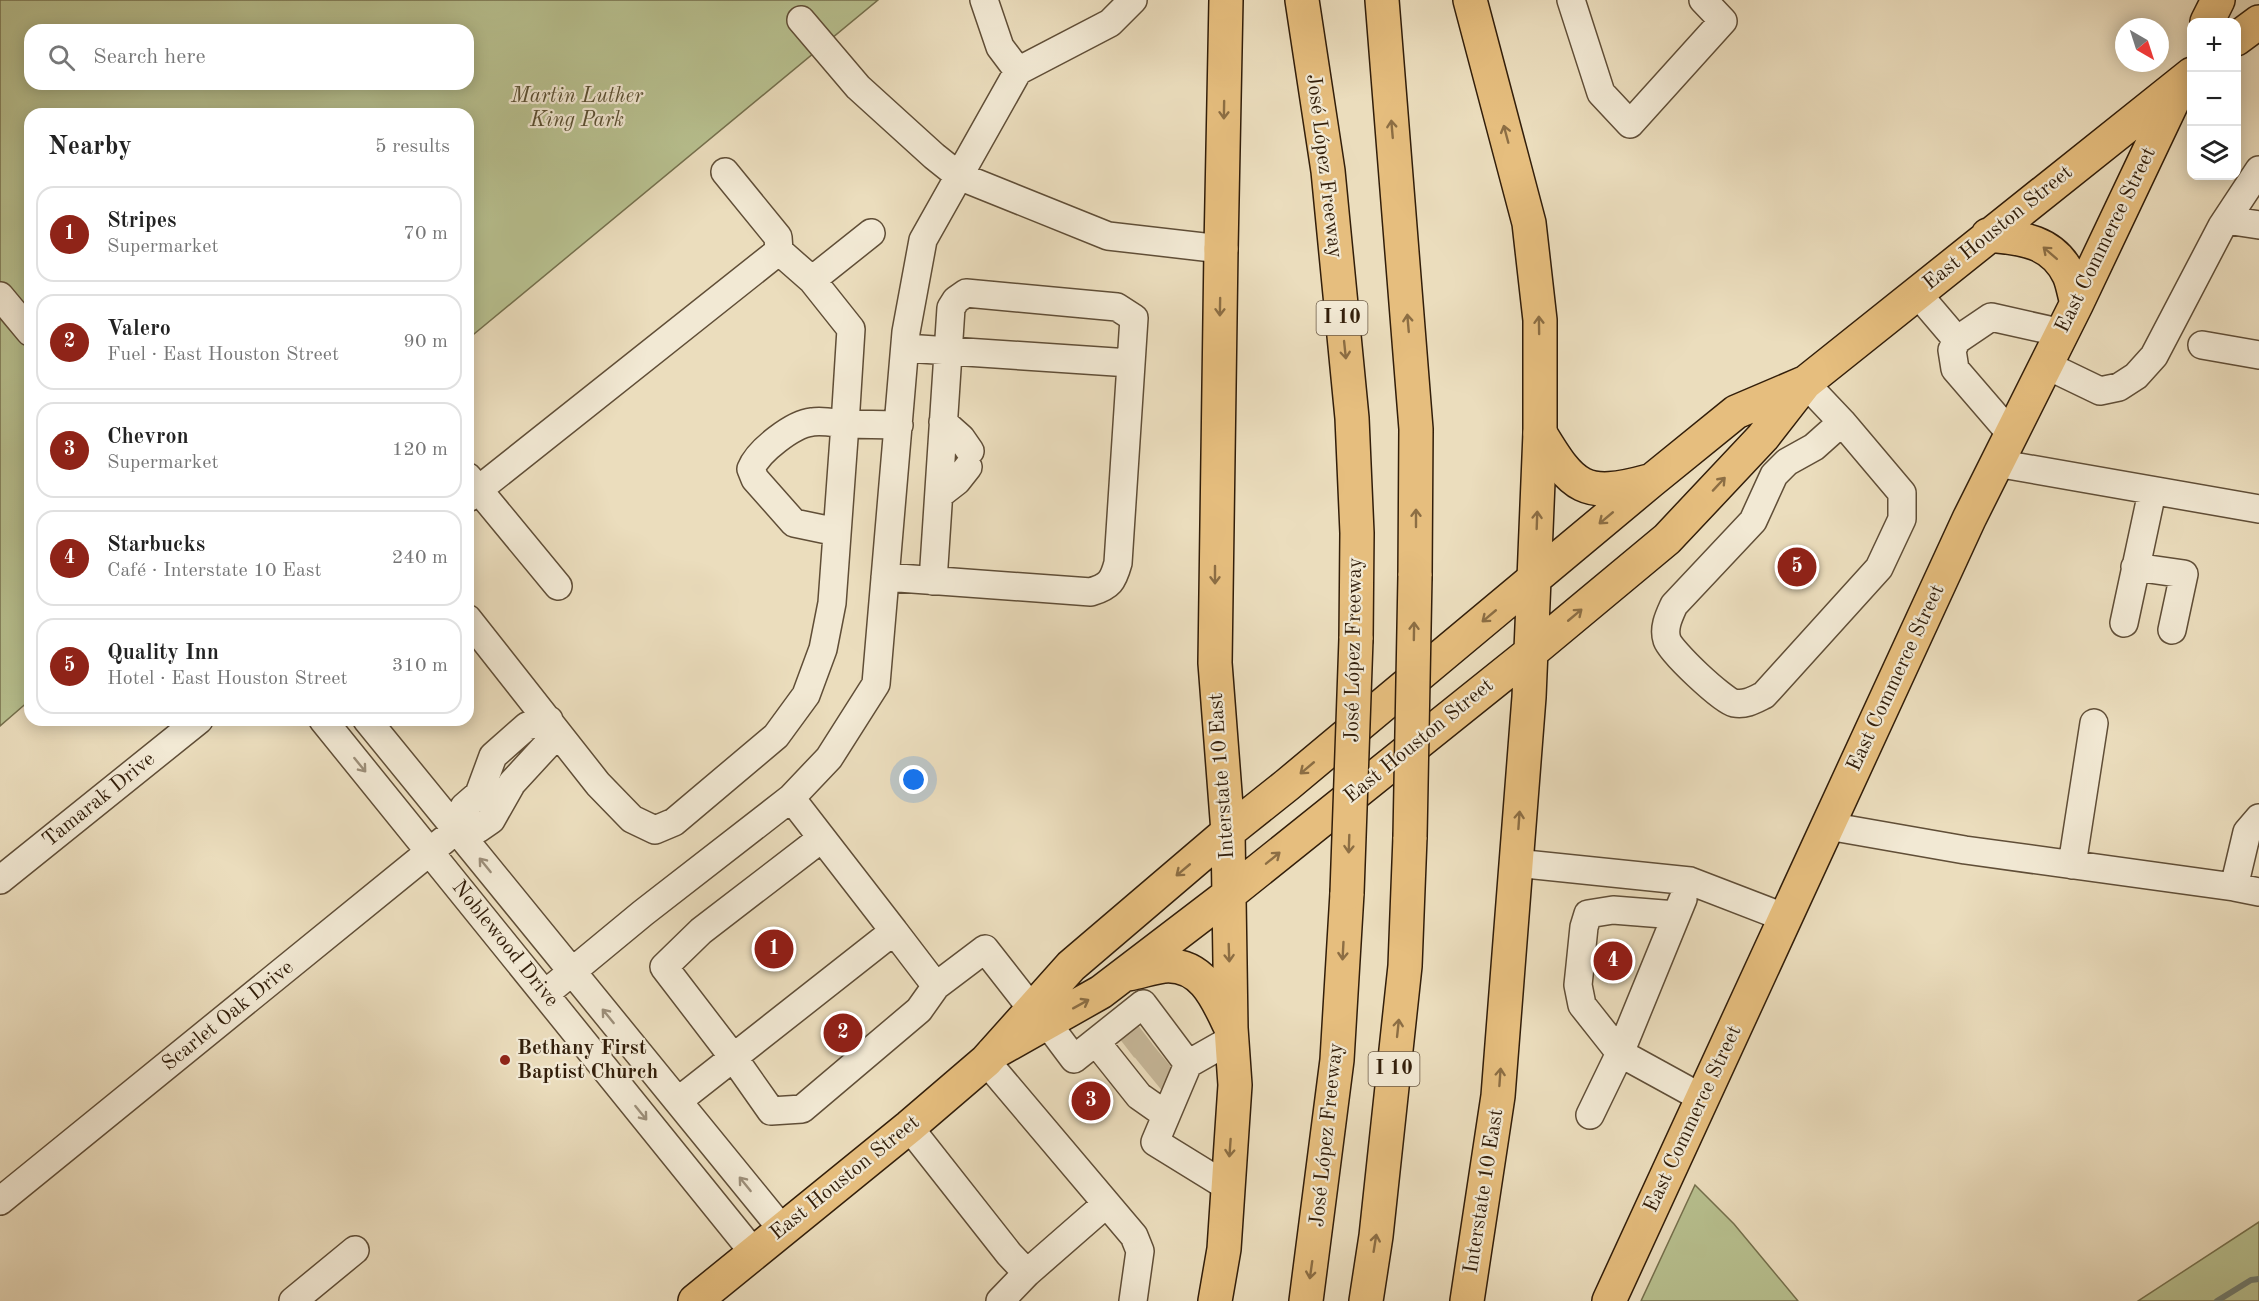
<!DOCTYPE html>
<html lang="en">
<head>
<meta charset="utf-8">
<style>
	body { margin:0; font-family:"Old Standard TT",serif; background:#f6f6f6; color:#222 }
	.controls { position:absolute; right:18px; top:18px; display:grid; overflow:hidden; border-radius:12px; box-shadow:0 3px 15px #0003 }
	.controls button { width:54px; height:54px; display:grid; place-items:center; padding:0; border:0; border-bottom:2px solid #e0e0e0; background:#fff; color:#222; font:30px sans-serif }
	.compass { position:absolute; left:2115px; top:18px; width:54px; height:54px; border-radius:50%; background:#fff; box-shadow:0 3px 15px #0003; rotate:141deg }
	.you { position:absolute; left:914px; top:780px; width:21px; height:21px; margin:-15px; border:4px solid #fff; border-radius:50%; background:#1a73e8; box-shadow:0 0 0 9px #1a73e833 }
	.badge { display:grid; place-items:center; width:39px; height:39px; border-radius:50%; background:#8f2418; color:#fff; font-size:20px; font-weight:700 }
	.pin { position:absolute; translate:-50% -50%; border:3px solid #fff; box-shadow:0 2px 6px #0006 }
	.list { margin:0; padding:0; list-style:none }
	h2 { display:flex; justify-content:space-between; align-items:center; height:78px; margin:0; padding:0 24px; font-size:26px }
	h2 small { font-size:20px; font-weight:400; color:#767676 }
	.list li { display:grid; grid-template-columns:39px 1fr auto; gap:18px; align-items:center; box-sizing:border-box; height:96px; margin:0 12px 12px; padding:0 12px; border:2px solid #e0e0e0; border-radius:18px }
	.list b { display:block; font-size:22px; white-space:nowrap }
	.list p { margin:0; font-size:20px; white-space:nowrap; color:#767676 }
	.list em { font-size:20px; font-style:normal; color:#767676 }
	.icon { flex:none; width:33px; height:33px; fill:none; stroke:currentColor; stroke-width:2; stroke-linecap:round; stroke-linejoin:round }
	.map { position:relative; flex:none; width:2259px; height:1301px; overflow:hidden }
	.search { position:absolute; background:#fff; box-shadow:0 3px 15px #0003; left:24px; top:24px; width:450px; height:66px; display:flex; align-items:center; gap:15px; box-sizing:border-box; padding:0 21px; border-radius:18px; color:#767676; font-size:22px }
	.panel { position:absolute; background:#fff; box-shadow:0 3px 15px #0003; left:24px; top:108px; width:450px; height:618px; border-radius:18px }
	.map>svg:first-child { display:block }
	.green { fill:#b8c190; stroke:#75704d; stroke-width:1.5; fill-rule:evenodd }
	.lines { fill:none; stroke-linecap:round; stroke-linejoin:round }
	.stream { stroke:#6f7c70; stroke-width:6 }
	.minor-tunnel { stroke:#c6b799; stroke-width:27; stroke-dasharray:27 14; stroke-linecap:butt }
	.minor-casing { stroke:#604e37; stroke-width:30 }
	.major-casing { stroke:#321e0a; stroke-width:36 }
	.highway-casing { stroke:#321e0a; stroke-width:36 }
	.minor { stroke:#f2e9d4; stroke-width:27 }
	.major { stroke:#e6be7e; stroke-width:33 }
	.highway { stroke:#e6be7e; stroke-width:33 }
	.highway-bridge-casing { stroke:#321e0a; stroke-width:36; stroke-linecap:butt }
	.highway-bridge { stroke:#e6be7e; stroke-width:33 }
	.oneway { stroke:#8c6e44 }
	.oneway2 { stroke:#9c8e79 }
	.poi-dot { fill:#8f2418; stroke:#f2e9d4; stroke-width:2 }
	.labels { text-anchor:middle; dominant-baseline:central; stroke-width:4.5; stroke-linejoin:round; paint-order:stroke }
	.shield { fill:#f2e9d4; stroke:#6c5b47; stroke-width:1.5 }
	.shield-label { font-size:20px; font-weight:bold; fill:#321e0a }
	.park-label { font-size:21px; font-style:italic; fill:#5a4f32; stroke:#f2e9d4 }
	.street-label { font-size:21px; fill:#321e0a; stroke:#f2e9d4 }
	.poi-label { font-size:21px; font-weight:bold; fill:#321e0a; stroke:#f2e9d4; text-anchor:start }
</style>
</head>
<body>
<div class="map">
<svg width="2259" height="1301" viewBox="0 0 2259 1301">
	<rect width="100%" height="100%" fill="#ebddbd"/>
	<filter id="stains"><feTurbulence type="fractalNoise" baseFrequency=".00333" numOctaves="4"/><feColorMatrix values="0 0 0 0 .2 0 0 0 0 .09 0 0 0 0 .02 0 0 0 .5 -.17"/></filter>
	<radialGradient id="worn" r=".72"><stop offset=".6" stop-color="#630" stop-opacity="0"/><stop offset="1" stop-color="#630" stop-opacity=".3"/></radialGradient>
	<path class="green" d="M0,0H878L468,339V114H30V700L0,726ZM30,30H468V84H30Z
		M1695,1185L1734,1224L1798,1301H1641Z
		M2259,1222V1301H2138Z"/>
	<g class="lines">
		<path class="stream" d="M2217,1301L2251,1280L2259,1279"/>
		<path class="minor-tunnel" d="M1126,1047L1144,1033
			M1141,1065L1158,1051
			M1155,1082L1172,1068"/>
		<defs>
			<path id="minor" d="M984,0L1000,47L1018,71
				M1571,0L1601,93L1630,124L1723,21L1703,0
				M801,20L858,87L934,156L959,176L1108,236L1221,249
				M725,172L778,237L779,251
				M2226,220L2259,225
				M812,280L871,233
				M1917,293L1957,340
				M0,296L30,332
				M2202,345L2259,355
				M905,348L1130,363
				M2046,365L2100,391L2119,387L2136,376L2154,356L2222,226L2259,170
				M1805,383L1842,422L1814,447L1787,462L1774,475L1753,521L1674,605C1669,616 1663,628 1667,640C1671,652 1722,700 1734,703C1746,705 1754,700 1764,695L1879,568L1902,519V493L1842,422
				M943,422L961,438L970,451
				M2011,434L1955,369L1952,350L1957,340L1991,317L2062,333
				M1996,463L2259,509
				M468,477L558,586
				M939,495L957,481L968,467
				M468,498L779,251L812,280L851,329L845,424L899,425
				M2135,567L2184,574L2172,630
				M885,577L1091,592C1110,586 1113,581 1118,563L1134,318L1117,307L966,293L956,300L951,308L933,581
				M468,619L598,784L632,819L655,830L674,822L776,736L806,695L823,649L832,603L845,424C835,423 822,420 812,422C793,424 758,451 751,469L755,479L794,523L837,532
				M2124,623L2152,492
				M323,720L754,1253
				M367,720L782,1229
				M549,720L548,744L512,783L491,820L478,829L456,830L464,807L479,794L493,756L527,726Z
				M791,798L894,931
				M1828,826L1965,850L2234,887L2247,832L2259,818
				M822,838L701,931L664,967L733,1057L771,1111L802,1109L919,1010L936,986
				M1516,863L1690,881L1786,918
				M2072,865L2094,723
				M0,880L199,720
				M2234,887L2259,892
				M1676,915L1613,910L1588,914L1584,927L1580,966L1578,985L1582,1005L1620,1053L1702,1098
				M545,994L643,913L791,798L829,758L876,684L906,332L923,240L1018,71L1110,23L1133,0
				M1047,1023L1074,1059L1143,1004L1188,1064
				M1096,1042L1139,1096L1166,1115
				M986,1061L1134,1236L1140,1251L1133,1301
				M678,1101L894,931L936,986L985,949L1032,1009
				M1590,1115L1620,1053L1683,899
				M909,1127L1009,1254L1027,1273
				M1228,1187L1155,1142L1188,1064L1232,1039
				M0,1201L444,840
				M293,1301L355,1250
				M1000,1301L1027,1273L1106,1204"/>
			<path id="major" d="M2207,22L2218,0
				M2236,39L2259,22
				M1988,235C2022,238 2053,241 2069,275C2073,284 2074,294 2077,303
				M1540,433C1573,488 1584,499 1649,481
				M1128,974C1140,972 1153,967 1164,966C1201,963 1216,996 1229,1024
				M993,1053L1101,992L1228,895L1530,653L1667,539L1763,437L1805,383L2192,74
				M695,1301L909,1127L986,1061L1071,966L1228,832L1287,785L1651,481L1736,412L1804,383
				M1215,1301L1224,1249L1235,1085L1231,1028L1228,832L1215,663L1221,249
				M1467,1301L1498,1096L1529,697L1534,579
				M1609,1301L1969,519L2077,303L2179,88"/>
			<path id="highway" d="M1302,0L1328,171L1352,418L1357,533L1356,639
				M1382,0L1416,429L1415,576
				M1470,0L1529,223L1540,320V433L1534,579
				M1221,249L1226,0
				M1306,1301L1337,1060L1347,893
				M1366,1301L1376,1236L1405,966L1410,837"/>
		</defs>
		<use href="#minor" class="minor-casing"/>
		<use href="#major" class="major-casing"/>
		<use href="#highway" class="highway-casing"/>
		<use href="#minor" class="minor"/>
		<use href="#major" class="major"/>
		<use href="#highway" class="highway"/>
		<defs>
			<path id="highway-bridge" d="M1410,837L1415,576
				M1347,893L1356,639"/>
		</defs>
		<use href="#highway-bridge" class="highway-bridge-casing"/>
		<use href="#highway-bridge" class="highway-bridge"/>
	</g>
	<defs><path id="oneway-shaft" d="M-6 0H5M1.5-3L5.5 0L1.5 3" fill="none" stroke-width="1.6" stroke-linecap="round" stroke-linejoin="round" transform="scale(1.5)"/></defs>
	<g class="oneway">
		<use href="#oneway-shaft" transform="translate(1224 110) rotate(91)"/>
		<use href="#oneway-shaft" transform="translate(1392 129) rotate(-95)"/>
		<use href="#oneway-shaft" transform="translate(1506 134) rotate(-105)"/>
		<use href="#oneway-shaft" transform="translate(2050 253) rotate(-139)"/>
		<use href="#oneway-shaft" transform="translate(1220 307) rotate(91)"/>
		<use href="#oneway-shaft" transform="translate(1408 323) rotate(-95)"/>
		<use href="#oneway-shaft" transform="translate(1539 325) rotate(-91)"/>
		<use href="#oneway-shaft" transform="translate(1345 350) rotate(84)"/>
		<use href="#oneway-shaft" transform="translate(1719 484) rotate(-47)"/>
		<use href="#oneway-shaft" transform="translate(1416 518) rotate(-90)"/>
		<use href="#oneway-shaft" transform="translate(1606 518) rotate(140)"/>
		<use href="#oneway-shaft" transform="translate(1537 520) rotate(-88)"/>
		<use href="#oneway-shaft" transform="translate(1215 575) rotate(90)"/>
		<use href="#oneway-shaft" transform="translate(1575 615) rotate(-40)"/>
		<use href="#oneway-shaft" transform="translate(1489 616) rotate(140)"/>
		<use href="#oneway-shaft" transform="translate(1414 631) rotate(-89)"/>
		<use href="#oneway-shaft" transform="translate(1307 768) rotate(140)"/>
		<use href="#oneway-shaft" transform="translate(1519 820) rotate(-86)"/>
		<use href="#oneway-shaft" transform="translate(1349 844) rotate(92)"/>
		<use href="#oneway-shaft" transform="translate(1273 858) rotate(-39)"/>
		<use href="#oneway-shaft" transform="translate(1183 870) rotate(140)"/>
		<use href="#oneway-shaft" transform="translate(1343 951) rotate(93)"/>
		<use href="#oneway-shaft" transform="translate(1229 953) rotate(88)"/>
		<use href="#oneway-shaft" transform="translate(1081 1004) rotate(-29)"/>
		<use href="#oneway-shaft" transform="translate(1398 1028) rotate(-84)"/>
		<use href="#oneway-shaft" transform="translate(1500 1077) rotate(-86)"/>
		<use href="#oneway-shaft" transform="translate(1230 1148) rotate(94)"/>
		<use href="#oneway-shaft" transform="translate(1375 1243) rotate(-81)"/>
		<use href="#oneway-shaft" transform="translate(1311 1270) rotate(98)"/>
	</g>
	<g class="oneway2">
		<use href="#oneway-shaft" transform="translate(360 765) rotate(51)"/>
		<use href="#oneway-shaft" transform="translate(485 865) rotate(-129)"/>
		<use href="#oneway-shaft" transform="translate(608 1016) rotate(-129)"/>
		<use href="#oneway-shaft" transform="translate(641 1113) rotate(51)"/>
		<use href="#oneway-shaft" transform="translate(745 1184) rotate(-129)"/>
	</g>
	<circle class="poi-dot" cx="505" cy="1060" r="6"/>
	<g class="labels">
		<g class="shield">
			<rect x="1316.5" y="301" width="51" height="34" rx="4.5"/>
			<rect x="1368.5" y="1052" width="51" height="34" rx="4.5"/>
		</g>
		<g class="shield-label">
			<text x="1342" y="318">I 10</text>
			<text x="1394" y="1069">I 10</text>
		</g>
		<g class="park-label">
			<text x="577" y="96">Martin Luther<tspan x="577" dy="24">King Park</tspan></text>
		</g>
		<g class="street-label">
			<text transform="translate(1324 166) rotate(83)">José López Freeway</text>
			<text transform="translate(1998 228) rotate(-39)">East Houston Street</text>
			<text transform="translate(2106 240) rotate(-64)">East Commerce Street</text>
			<text transform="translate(1354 650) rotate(-89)">José López Freeway</text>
			<text transform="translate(1896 678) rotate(-65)">East Commerce Street</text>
			<text transform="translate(1419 741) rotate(-39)">East Houston Street</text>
			<text transform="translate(1222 776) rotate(-94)">Interstate 10 East</text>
			<text transform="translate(99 800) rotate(-39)">Tamarak Drive</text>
			<text transform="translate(505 944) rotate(51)">Noblewood Drive</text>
			<text transform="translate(228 1016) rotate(-39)">Scarlet Oak Drive</text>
			<text transform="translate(1693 1119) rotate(-65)">East Commerce Street</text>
			<text transform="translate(1327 1135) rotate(-84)">José López Freeway</text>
			<text transform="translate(845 1178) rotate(-39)">East Houston Street</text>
			<text transform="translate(1484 1191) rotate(-81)">Interstate 10 East</text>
		</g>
		<g class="poi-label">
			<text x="517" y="1048">Bethany First<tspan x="517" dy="24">Baptist Church</tspan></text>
		</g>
	</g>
	<rect width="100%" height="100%" filter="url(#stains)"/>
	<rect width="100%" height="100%" fill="url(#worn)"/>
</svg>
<div class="controls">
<button>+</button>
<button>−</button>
<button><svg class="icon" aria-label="layers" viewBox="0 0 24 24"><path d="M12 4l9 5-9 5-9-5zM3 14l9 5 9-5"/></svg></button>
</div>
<svg class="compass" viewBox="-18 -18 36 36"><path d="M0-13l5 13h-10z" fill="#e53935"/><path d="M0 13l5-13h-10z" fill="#767676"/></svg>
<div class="you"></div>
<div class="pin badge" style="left:774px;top:949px">1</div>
<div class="pin badge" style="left:843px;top:1033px">2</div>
<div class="pin badge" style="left:1091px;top:1101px">3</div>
<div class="pin badge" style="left:1613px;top:961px">4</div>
<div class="pin badge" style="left:1797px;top:567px">5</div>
<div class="search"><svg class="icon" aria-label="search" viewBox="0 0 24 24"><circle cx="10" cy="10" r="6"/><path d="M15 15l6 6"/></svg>Search here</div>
<section class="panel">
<h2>Nearby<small>5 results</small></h2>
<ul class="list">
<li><span class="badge">1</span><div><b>Stripes</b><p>Supermarket</p></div><em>70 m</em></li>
<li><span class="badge">2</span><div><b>Valero</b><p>Fuel · East Houston Street</p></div><em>90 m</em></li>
<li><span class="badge">3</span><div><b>Chevron</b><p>Supermarket</p></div><em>120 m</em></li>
<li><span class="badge">4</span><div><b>Starbucks</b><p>Café · Interstate 10 East</p></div><em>240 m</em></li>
<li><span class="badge">5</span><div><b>Quality Inn</b><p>Hotel · East Houston Street</p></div><em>310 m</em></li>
</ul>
</section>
</div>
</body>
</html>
